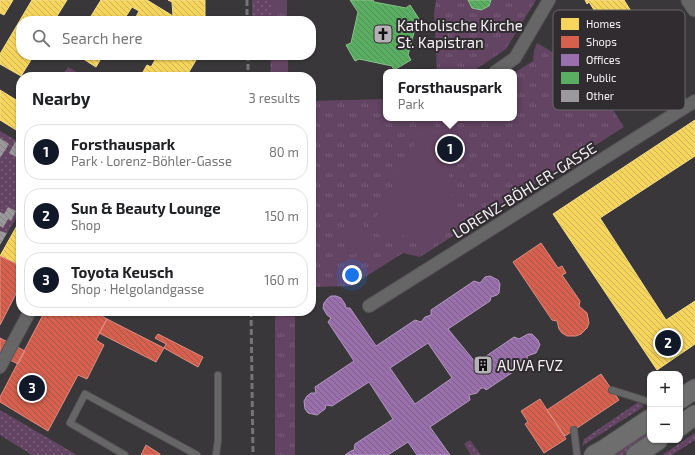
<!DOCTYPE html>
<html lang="en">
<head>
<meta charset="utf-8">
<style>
	body { margin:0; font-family:"Exo 2",sans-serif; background:#f2f2f2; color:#202124 }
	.controls { position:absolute; right:12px; bottom:12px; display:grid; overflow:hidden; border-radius:8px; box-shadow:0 1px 3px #0004 }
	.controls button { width:36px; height:36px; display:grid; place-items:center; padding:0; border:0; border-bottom:1px solid #e0e0e0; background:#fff; color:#202124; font:20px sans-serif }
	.you { position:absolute; left:352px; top:275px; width:14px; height:14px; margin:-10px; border:3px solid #fff; border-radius:50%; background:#1a73e8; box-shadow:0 0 0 6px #1a73e833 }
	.badge { display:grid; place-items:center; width:26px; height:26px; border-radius:50%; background:#111827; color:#fff; font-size:13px; font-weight:700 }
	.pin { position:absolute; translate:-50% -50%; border:2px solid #fff; box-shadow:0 1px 4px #0006 }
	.popup { position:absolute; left:383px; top:69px; width:134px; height:52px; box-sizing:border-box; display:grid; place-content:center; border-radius:8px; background:#fff; filter:drop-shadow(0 1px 3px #0005); font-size:13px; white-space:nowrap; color:#757577 }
	.popup b { font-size:15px; color:#202124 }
	.popup::after { content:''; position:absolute; left:50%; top:100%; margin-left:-8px; border:8px solid transparent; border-top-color:#fff }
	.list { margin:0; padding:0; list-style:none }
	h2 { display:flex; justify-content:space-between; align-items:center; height:52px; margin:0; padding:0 16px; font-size:17px }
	h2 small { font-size:13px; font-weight:400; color:#757577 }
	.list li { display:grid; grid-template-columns:26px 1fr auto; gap:12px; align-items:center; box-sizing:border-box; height:56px; margin:0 8px 8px; padding:0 8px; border:1px solid #e0e0e0; border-radius:16px }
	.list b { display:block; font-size:15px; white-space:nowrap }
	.list p { margin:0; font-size:13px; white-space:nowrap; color:#757577 }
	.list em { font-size:13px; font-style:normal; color:#757577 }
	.icon { flex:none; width:22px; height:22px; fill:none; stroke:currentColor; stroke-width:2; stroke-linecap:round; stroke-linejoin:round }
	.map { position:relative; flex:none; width:695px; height:455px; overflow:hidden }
	.search { position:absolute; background:#fff; box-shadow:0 1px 3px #0004; left:16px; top:16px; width:300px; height:44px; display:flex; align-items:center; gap:10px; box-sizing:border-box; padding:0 14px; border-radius:16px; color:#757577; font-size:15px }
	.panel { position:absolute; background:#fff; box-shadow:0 1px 3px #0004; left:16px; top:72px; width:300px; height:244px; border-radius:16px }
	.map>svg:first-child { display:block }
	.grass { fill:url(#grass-dots) }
	.park { fill:url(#park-tufts) }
	.pitch { fill:#634463 }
	.homes { fill:url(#homes-back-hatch); stroke:#f6de8a }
	.shops { fill:url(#shops-back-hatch); stroke:#e08c80 }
	.offices { fill:url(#offices-back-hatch); stroke:#b597c2; fill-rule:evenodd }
	.public { fill:url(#public-back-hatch); stroke:#89c38e }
	.building { fill:url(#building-back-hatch) }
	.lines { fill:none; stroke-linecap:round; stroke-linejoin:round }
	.service-casing { stroke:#575557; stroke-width:8 }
	.minor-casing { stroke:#575557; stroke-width:14 }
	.tertiary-casing { stroke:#575557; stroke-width:17 }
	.primary-casing { stroke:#575557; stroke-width:21 }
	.service { stroke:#666; stroke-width:6 }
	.minor { stroke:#666; stroke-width:12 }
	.tertiary { stroke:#666; stroke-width:15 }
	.primary { stroke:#6f6e6f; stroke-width:19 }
	.rail { stroke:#757575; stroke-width:3; stroke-dasharray:6 3; stroke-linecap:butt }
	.labels { text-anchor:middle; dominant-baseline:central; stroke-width:4; stroke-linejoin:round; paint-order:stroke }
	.poi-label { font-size:15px; fill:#f6f3f6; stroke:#302c30; text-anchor:start }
	.street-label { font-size:15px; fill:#f6f3f6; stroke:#302c30 }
	.key { fill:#302c30; stroke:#6b686b; stroke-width:1 }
	.key-label { font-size:11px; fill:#f6f3f6 }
</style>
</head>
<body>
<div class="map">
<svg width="695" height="455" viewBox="0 0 695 455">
	<defs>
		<pattern id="grass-dots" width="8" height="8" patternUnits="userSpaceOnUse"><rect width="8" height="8" fill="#634463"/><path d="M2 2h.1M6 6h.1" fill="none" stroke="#7a5f7a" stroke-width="1.8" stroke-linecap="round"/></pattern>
		<pattern id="park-tufts" width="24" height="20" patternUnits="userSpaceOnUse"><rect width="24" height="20" fill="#634463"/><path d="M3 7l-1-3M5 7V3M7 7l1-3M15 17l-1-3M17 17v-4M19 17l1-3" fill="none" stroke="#7a5f7a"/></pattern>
		<pattern id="homes-back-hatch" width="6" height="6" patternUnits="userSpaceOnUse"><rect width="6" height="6" fill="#f6d55c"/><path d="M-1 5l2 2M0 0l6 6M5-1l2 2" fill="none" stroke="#cbb258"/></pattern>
		<pattern id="shops-back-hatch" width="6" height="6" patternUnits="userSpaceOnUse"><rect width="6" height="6" fill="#d6604d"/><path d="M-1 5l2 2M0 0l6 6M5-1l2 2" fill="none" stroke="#a5584c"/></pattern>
		<pattern id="offices-back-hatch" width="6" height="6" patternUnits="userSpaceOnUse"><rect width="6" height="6" fill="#9970ab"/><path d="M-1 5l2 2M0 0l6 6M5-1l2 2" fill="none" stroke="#796084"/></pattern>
		<pattern id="public-back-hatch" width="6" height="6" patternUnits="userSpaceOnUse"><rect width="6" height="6" fill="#5aae61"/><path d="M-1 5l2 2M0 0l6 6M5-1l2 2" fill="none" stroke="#55905a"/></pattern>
		<pattern id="building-back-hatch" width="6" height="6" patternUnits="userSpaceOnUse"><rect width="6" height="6" fill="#9b999b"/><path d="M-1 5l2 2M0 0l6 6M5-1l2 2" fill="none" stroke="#838183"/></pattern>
	</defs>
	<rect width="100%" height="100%" fill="#393739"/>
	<path class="grass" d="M252,0H272V20L252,21Z
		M0,131L21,143V210L0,245Z
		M638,402L643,405V407L582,446L584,439Z
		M0,410L77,455H32L0,435Z
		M650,427V437L623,455H611Z
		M695,433V440L672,455H662Z
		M470,440L481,455H471L464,444Z"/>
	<path class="park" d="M272,0H287V21H272Z
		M436,0H536L506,49L472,72H437L434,13Z
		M537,43L590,74L624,127L420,257L403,253L351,286L311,287V101L386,99V118H436L438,121L443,118H514V73L533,61L534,51Z
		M271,55H288V77H270Z
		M68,67L86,77H61Z
		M275,311H295V455H275Z"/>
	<path class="pitch" d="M435,124L446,151L455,222L422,242L413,229L394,242L369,230L415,143L425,131Z
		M352,219L362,220L370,247L351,255L343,228L349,220Z"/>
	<path class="homes" d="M0,0H13L4,15L0,13Z
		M32,0H67L54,21H21V55H34L21,76L0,64V54Z
		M101,0H147L173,16L172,2L168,0H205V21H134L139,11L132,7L123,21H88Z
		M585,0H624L682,92L657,107L653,102L649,104L635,82L638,80L589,2L587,4Z
		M77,55H103L96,67Z
		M158,55H199L186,77H140L147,65L151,67Z
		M311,88H315V101H311Z
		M0,90L21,103V133L0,120Z
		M695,120V156L600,218L666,320L695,301V344L657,370L553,214Z
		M19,222L21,224V266L0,256Z"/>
	<path class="shops" d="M541,243L558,268L562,266L566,273L562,275L580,301L579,306L587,313L589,323L587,328L581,334L576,336H567L562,333L559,329L557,321L552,320L513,262Z
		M0,256L21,266V284L0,325Z
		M45,311H59L67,315L69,311H93L107,319L96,340L104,345L87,379L78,375L48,431L0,402V397Z
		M107,319L164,348L156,362L99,333Z
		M158,334L203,357L198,367L164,348L166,344L155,338Z
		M0,338L25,351L18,364L0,355Z
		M601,374L619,400L565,436L547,410Z
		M540,399L566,439L544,453L525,424L528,422L521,411Z
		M146,445L160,454V455H141Z"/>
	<path class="offices" d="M490,276L498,280L500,284L499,293L497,295L491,297L490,301L448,329L476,363L514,337L519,339L528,334H532L538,340L540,345L536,353L527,356L528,362L486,390L484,388H481L477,393L469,395L470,400L430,427L450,455H417L408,442L388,455H345L351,451L354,450L355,444L393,419L369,382L332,406L326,405L325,409L317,415L308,413L305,409L304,401L307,396L311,393H316L315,387L354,361L328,322L331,318L327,315L323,308L324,303L327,299L331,296H336L341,298L345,304L346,308H350L376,346L415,320L421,322L425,317L431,315V310L474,281L480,283L485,277ZM428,343L452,378L415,404L390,368Z"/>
	<path class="public" d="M350,0H373L374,2L406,8L410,5L421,22L416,25L408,55L411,60L394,70L392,66L359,59L355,61L346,45L351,43L358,12Z
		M468,0H491L489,6L481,10L472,8Z"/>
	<path class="building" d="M0,138L9,144L0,158Z
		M15,142L21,145V155L18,154L16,157L9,153Z
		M8,207L16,211L11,221L8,219L3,228L0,226V212L4,214Z
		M0,231L7,233L0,245Z"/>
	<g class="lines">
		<defs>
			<path id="service" d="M612,390L650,402
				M574,430L577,455
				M125,455L70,423L85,394L197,455
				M216,455L218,440V375"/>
			<path id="minor" d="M495,72L515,58L549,0
				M369,306L695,101
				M0,367L30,311"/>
			<path id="tertiary" d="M689,0L695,9"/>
			<path id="primary" d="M680,399L695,389
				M680,426L695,415
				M594,455L605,449L650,419
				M636,455L658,440"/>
		</defs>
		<use href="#service" class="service-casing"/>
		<use href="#minor" class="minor-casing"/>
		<use href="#tertiary" class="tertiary-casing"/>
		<use href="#primary" class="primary-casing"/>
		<use href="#service" class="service"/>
		<use href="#minor" class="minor"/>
		<use href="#tertiary" class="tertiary"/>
		<use href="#primary" class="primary"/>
		<path class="rail" d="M247,0V21
			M248,55V77
			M251,311L253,455"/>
	</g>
	<defs>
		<symbol id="church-square" viewBox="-11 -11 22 22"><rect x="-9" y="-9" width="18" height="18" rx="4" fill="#b4b1b4" stroke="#302c30"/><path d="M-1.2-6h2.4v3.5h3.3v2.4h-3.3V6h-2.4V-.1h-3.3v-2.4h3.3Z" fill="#111"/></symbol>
		<symbol id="building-square" viewBox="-11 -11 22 22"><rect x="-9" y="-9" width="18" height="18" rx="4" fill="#b4b1b4" stroke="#302c30"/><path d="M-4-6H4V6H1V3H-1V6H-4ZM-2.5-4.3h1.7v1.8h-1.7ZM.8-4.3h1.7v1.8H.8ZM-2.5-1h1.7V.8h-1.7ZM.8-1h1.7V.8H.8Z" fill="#111"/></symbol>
	</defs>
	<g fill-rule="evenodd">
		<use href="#church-square" x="372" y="23" width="22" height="22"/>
		<use href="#building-square" x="472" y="354" width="22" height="22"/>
	</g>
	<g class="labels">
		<g class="poi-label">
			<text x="397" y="25">Katholische Kirche<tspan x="397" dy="17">St. Kapistran</tspan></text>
			<text x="497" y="365">AUVA FVZ</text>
		</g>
		<g class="street-label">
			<text transform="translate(524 190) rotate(-32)">LORENZ-BÖHLER-GASSE</text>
		</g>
	</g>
	<rect x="553" y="10" width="132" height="100" rx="6" class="key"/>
	<rect x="561" y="18" width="18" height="12" fill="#f6d55c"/>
	<rect x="561" y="36" width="18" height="12" fill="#d6604d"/>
	<rect x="561" y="54" width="18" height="12" fill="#9970ab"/>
	<rect x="561" y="72" width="18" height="12" fill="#5aae61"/>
	<rect x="561" y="90" width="18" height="12" fill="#9b999b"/>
	<g class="key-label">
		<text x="586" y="28">Homes</text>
		<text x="586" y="46">Shops</text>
		<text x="586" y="64">Offices</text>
		<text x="586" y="82">Public</text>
		<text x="586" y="100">Other</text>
	</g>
</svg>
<div class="controls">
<button>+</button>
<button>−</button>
</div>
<div class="you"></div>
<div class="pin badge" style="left:450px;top:149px">1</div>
<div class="popup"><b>Forsthauspark</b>Park</div>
<div class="pin badge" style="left:668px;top:343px">2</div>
<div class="pin badge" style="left:32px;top:388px">3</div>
<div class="search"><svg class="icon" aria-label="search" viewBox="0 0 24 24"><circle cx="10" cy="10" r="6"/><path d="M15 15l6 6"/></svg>Search here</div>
<section class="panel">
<h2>Nearby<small>3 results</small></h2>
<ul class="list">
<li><span class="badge">1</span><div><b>Forsthauspark</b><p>Park · Lorenz-Böhler-Gasse</p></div><em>80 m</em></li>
<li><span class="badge">2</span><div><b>Sun &amp; Beauty Lounge</b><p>Shop</p></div><em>150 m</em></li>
<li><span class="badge">3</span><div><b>Toyota Keusch</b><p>Shop · Helgolandgasse</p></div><em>160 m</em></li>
</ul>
</section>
</div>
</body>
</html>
